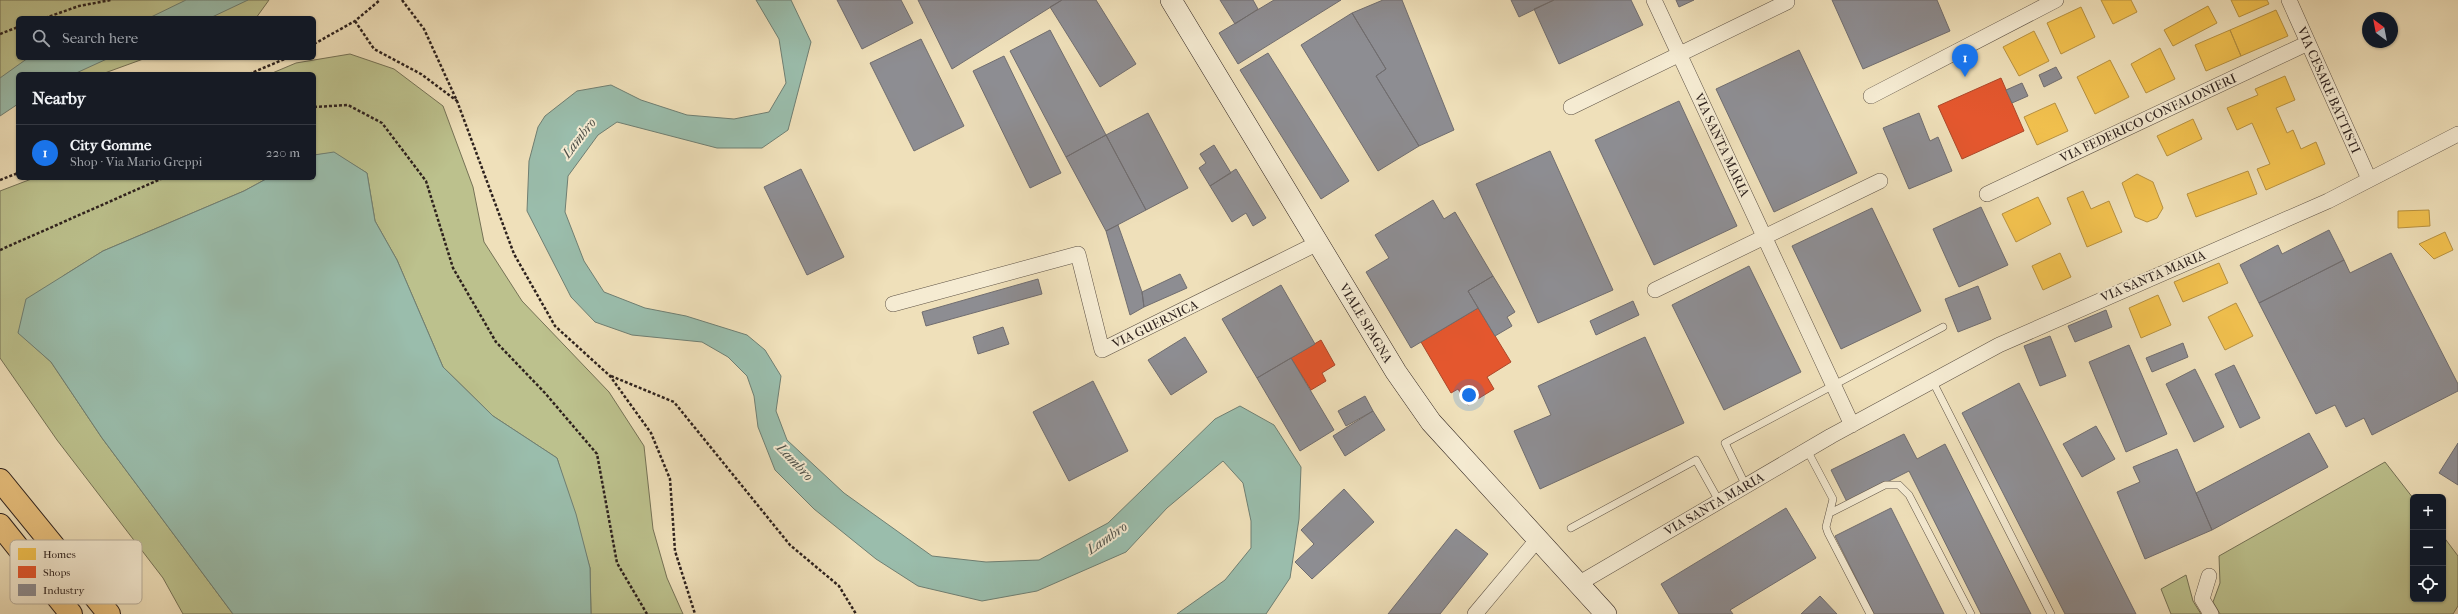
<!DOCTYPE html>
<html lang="en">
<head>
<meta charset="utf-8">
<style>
	body { margin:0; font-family:"IM FELL French Canon",serif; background:#242831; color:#f1f3f6 }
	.controls { position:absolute; right:12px; bottom:12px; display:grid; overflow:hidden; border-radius:6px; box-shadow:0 1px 3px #0004 }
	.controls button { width:36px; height:36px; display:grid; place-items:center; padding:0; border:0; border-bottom:1px solid #363941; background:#171b24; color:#f1f3f6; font:20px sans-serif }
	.compass { position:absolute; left:2362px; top:12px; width:36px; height:36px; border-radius:50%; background:#171b24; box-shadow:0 1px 3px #0004; rotate:328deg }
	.you { position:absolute; left:1469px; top:395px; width:14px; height:14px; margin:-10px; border:3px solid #fff; border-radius:50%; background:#1a73e8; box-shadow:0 0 0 6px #1a73e833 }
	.badge { display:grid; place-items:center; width:26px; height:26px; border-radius:50%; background:#1a73e8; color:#fff; font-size:13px; font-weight:700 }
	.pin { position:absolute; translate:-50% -33px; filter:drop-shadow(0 1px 2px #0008) }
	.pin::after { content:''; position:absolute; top:21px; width:14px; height:12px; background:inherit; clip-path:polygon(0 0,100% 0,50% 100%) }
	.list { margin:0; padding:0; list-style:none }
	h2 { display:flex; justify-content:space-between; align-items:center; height:52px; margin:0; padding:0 16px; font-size:17px }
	h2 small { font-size:13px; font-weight:400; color:#9ea1a6 }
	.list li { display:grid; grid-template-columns:26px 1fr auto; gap:12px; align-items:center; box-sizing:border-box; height:56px; padding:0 16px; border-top:1px solid #363941 }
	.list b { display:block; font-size:15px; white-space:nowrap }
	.list p { margin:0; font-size:13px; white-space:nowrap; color:#9ea1a6 }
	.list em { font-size:13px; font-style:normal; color:#9ea1a6 }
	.icon { flex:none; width:22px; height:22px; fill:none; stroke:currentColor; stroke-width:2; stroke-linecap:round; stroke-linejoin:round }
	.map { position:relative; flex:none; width:2458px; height:614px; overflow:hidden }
	.search { position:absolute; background:#171b24; box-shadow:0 1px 3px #0004; left:16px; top:16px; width:300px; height:44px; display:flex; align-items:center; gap:10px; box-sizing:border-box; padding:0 14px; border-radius:6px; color:#9ea1a6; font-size:15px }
	.panel { position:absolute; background:#171b24; box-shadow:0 1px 3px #0004; left:16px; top:72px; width:300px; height:108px; border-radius:6px }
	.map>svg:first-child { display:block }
	.green { fill:#bcc18d; stroke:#757256 }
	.water { fill:#9abdac; stroke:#6f7f73 }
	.homes { fill:#f2c14e; stroke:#b79140 }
	.shops { fill:#e4572e; stroke:#ad4729 }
	.industry { fill:#8d8d92; stroke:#706d6f }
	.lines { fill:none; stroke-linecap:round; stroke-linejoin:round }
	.lane-casing { stroke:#5e5245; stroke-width:8 }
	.street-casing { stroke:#5e5245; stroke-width:16 }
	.secondary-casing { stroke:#2e221e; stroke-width:22 }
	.highway-casing { stroke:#2e221e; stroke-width:24 }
	.path { stroke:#2e221e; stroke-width:2.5; stroke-dasharray:3 2; stroke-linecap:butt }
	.lane { stroke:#f5ebd2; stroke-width:7 }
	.street { stroke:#f5ebd2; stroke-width:15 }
	.secondary { stroke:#f5ebd2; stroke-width:21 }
	.highway { stroke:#e8c07d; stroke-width:22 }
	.labels { text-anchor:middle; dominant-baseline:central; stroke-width:4; stroke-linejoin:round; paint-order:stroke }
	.street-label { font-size:13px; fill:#2e221e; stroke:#f5ebd2 }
	.water-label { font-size:14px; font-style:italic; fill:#4e5049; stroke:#f5ebd2 }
	.key { fill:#f5ebd2; stroke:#b9af9c; stroke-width:1 }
	.key-label { font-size:11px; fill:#2e221e }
</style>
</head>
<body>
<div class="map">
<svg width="2458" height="614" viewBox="0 0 2458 614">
	<rect width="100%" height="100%" fill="#efe0ba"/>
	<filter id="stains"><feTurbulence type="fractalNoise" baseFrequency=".005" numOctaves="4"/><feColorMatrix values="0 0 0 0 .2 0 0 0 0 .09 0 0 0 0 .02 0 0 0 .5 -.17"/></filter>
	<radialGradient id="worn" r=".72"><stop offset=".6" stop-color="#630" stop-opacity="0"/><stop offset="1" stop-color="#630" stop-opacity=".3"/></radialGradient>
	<path class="green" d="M0,0H269L256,18H18V58H146L102,74H18V104L0,111Z
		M350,54L394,69L443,106L473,187L484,242L522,301L609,392L644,446L653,529L667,578L683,614H591L590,568L557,458L493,416L443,367L397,260L375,221L367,173L334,153L314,155V74H270L296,63Z
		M34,178H268L244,191L103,251L63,276L18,332L51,362L102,438L233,614H183L163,578L57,440L0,358V191Z
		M2385,462L2413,498V599H2443V536L2458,556V606L2453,614H2220L2213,602L2220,583L2219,556Z
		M2186,575L2193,601L2201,614H2171L2161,589Z"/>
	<path class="water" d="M186,0H248L210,18H149Z
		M756,0H791L811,42L788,130L762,148H717L617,122L598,135L568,176L565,212L584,261L604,292L645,308L686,316L747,335L765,350L781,376L776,411L787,440L844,493L932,556L986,562L1039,560L1108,523L1215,419L1240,406L1274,425L1301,467L1299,519L1290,578L1266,614H1177L1225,580L1251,548V521L1243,483L1223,461L1167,508L1126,552L1037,591L982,601L918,586L876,559L814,509L775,470L758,427L754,396L747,376L728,357L702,342L632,335L595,322L571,297L527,211L529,161L538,127L545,116L577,91L611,85L641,100L687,115L734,119L769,112L786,83L779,39Z
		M28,58H109L74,74H18V104L0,116V78Z
		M334,152L367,173L375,221L397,260L443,367L493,416L557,458L576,514L590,568L591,614H233L102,438L51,362L18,333L26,299L103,251L244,191L268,178H314V155Z"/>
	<path class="homes" d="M2101,0H2131L2137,12L2113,24Z
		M2231,0H2267L2269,4L2239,17Z
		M2208,6L2217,23L2173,46L2164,30Z
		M2081,7L2095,37L2061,54L2047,23Z
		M2276,10L2288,36L2241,56L2230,30Z
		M2230,30L2241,56L2206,71L2195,45Z
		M2034,31L2049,61L2019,76L2003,47Z
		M2160,48L2175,79L2146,93L2131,64Z
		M2110,60L2129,97L2095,114L2077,77Z
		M2285,76L2295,100L2276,108L2287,133L2293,130L2301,149L2316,142L2325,164L2266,190L2257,169L2270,164L2252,123L2237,130L2227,108L2258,95L2255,89Z
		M2055,103L2068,131L2037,145L2024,117Z
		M2193,119L2202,139L2167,156L2157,136Z
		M2248,171L2257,194L2196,217L2187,194Z
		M2137,174L2153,182L2163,208L2157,218L2147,222L2135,217L2122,183Z
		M2083,191L2091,209L2109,201L2122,232L2087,247L2067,198Z
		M2038,197L2051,224L2016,242L2002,214Z
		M2429,210L2430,226L2398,228V211Z
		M2445,232L2453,250L2434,259L2419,244Z
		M2060,253L2071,277L2043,290L2032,266Z
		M2219,263L2228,283L2183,302L2174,282Z
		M2158,295L2171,325L2141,338L2129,308Z
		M2236,303L2253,336L2225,350L2208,317Z"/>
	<path class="shops" d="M2001,78L2024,131L1962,159L1938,106Z
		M1478,308L1511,362L1487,377L1494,389L1468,405L1458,389L1451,393L1421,342Z
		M1321,340L1335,365L1322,373L1326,381L1311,390L1291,358Z"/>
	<path class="industry" d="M837,0H901L913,23L862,49Z
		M918,0H1062L952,69Z
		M1062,0H1096L1136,64L1100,87L1050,7Z
		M1220,0H1253L1258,9L1235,24Z
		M1274,0H1341L1238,64L1219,33Z
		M1383,0H1402L1454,130L1419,146L1376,76L1386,69L1352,13Z
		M1511,0H1554L1519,17Z
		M1554,0H1631L1643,25L1559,64L1534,9Z
		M1676,0H1694L1679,7Z
		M1832,0H1937L1950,31L1863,69Z
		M1352,13L1386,69L1376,76L1419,146L1378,171L1301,45Z
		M1050,30L1106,135L1066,157L1010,51Z
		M921,39L964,126L914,151L870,63Z
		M1799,50L1857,173L1774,212L1716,89Z
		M1268,53L1349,181L1321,199L1240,70Z
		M1004,56L1061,173L1030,188L973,71Z
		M2056,67L2062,78L2044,87L2039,75Z
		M2022,83L2028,96L2012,103L2006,90Z
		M1679,101L1737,226L1654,265L1595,140Z
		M1148,113L1188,188L1146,210L1106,135Z
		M1919,113L1930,141L1938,137L1952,171L1909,189L1883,128Z
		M1106,135L1146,210L1106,231L1066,157Z
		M1214,145L1231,173L1210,186L1199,168L1206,163L1200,154Z
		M1550,151L1613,290L1538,323L1476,184Z
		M801,169L844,257L807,275L764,187Z
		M1236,169L1266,218L1253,226L1246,213L1232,222L1210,186Z
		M1433,200L1444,219L1455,212L1493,276L1468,291L1478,308L1411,348L1366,272L1389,258L1375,235Z
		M1981,207L2008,265L1959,287L1933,229Z
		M1872,208L1921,311L1841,349L1792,246Z
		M1118,225L1142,292L1144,307L1130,315L1106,231Z
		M2329,230L2344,260L2259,303L2240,265L2278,245L2282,254Z
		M2391,253L2458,384V391L2372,435L2364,418L2346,427L2335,405L2316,414L2259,303L2344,260L2350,273Z
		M1749,266L1801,372L1724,410L1672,305Z
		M1180,274L1187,288L1144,307L1142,292Z
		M1493,276L1515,312L1507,317L1512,326L1495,336L1468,291Z
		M1038,279L1042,294L926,326L922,312Z
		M1281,285L1315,344L1257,378L1222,319Z
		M1978,286L1991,319L1958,332L1945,299Z
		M1633,301L1639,315L1596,335L1590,321Z
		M2106,310L2112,327L2075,342L2068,326Z
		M1003,327L1009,344L978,354L973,337Z
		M2050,336L2066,376L2040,386L2024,346Z
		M1185,337L1207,372L1171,395L1148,360Z
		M1645,337L1684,423L1540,489L1514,431L1551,415L1538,386Z
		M2183,343L2188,357L2152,372L2146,358Z
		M2129,345L2167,434L2126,452L2089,362Z
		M1291,358L1334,430L1300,451L1257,378Z
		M2234,365L2260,418L2240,428L2215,374Z
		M2195,369L2224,427L2194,442L2166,384Z
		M1093,381L1128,451L1069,481L1033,412Z
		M2019,383L2136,614H2065L1962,413Z
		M1365,396L1373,411L1346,426L1338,411Z
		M1373,411L1385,430L1345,456L1333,436Z
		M2096,426L2115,459L2082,477L2063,444Z
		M2309,433L2328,467L2212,530L2196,493Z
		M1904,434L1917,459L1945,444L2031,614H1981L1909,471L1847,502L1831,470Z
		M2458,443V485L2439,473Z
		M2177,449L2212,530L2145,559L2117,492L2140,482L2133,467Z
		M1344,489L1374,522L1312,579L1295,562L1314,544L1301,530Z
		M1786,508L1816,558L1730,610L1733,614H1679L1661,584Z
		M1891,508L1944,614H1874L1835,536Z
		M1456,529L1488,554L1440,614H1388Z
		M1820,596L1837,614H1801Z"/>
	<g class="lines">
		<defs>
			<path id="lane" d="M1932,380L2051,614
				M1807,450L1833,499L1826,527L1828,533L1870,614
				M1746,486L1725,443L1943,327
				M1830,513L1885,485H1899L1909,495L1971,614
				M1571,528L1696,460L1719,501"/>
			<path id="street" d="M1654,0L1852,425
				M2289,0L2369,179
				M1871,96L2056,0
				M1571,107L1787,2
				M1987,194L2308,43
				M1655,290L1880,181
				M893,304L1078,254L1102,350L1318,243
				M2209,576L2202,599L2211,614
				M1578,584L1831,436L1999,345L2328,201L2458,134
				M1475,614L1537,540"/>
			<path id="secondary" d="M1171,0L1396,372L1431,422L1606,614"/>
			<path id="highway" d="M0,480L109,614
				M0,525L71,614"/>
		</defs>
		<use href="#lane" class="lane-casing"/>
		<use href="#street" class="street-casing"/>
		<use href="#secondary" class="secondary-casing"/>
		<use href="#highway" class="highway-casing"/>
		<path class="path" d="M402,0L424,29L457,101L514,254L555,326L610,376L651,433L670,479L675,551L695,614
			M45,18L79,6L111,0
			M355,21L374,49L421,74L457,101
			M0,34L18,27
			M314,44L355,21L380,0
			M249,74L287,58
			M314,107L348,105L382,123L426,181L453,268L496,342L545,393L597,454L617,563L647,614
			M0,180L18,173
			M0,250L163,178
			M611,376L674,402L790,545L839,586L856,614"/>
		<use href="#lane" class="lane"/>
		<use href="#street" class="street"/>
		<use href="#secondary" class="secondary"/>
		<use href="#highway" class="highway"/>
	</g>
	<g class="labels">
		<g class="street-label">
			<text transform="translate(2329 90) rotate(66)">VIA CESARE BATTISTI</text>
			<text transform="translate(2148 118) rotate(-25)">VIA FEDERICO CONFALONIERI</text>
			<text transform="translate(1722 145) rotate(65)">VIA SANTA MARIA</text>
			<text transform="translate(2153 276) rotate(-23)">VIA SANTA MARIA</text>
			<text transform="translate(1366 323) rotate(59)">VIALE SPAGNA</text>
			<text transform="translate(1155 324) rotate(-26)">VIA GUERNICA</text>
			<text transform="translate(1714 504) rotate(-30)">VIA SANTA MARIA</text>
		</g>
		<g class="water-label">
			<text transform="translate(579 138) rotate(-52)">Lambro</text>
			<text transform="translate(795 462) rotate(46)">Lambro</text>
			<text transform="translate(1107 538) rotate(-35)">Lambro</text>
		</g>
	</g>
	<rect x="10" y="540" width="132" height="64" rx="6" class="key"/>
	<rect x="18" y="548" width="18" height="12" fill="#f2c14e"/>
	<rect x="18" y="566" width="18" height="12" fill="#e4572e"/>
	<rect x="18" y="584" width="18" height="12" fill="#8d8d92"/>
	<g class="key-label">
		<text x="43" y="558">Homes</text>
		<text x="43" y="576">Shops</text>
		<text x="43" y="594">Industry</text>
	</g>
	<rect width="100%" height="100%" filter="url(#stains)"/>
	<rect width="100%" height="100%" fill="url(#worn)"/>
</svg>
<div class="controls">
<button>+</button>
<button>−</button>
<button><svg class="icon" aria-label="locate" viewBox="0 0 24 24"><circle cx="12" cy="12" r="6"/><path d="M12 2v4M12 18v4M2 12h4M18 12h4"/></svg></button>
</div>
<svg class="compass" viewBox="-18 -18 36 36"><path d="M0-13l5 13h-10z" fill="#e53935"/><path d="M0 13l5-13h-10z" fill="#9ea1a6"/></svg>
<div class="you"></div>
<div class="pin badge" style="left:1965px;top:77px">1</div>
<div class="search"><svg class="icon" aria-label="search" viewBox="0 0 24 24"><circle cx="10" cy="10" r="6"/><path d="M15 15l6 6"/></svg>Search here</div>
<section class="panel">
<h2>Nearby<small></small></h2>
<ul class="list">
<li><span class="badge">1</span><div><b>City Gomme</b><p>Shop · Via Mario Greppi</p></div><em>220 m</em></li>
</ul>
</section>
</div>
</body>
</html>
